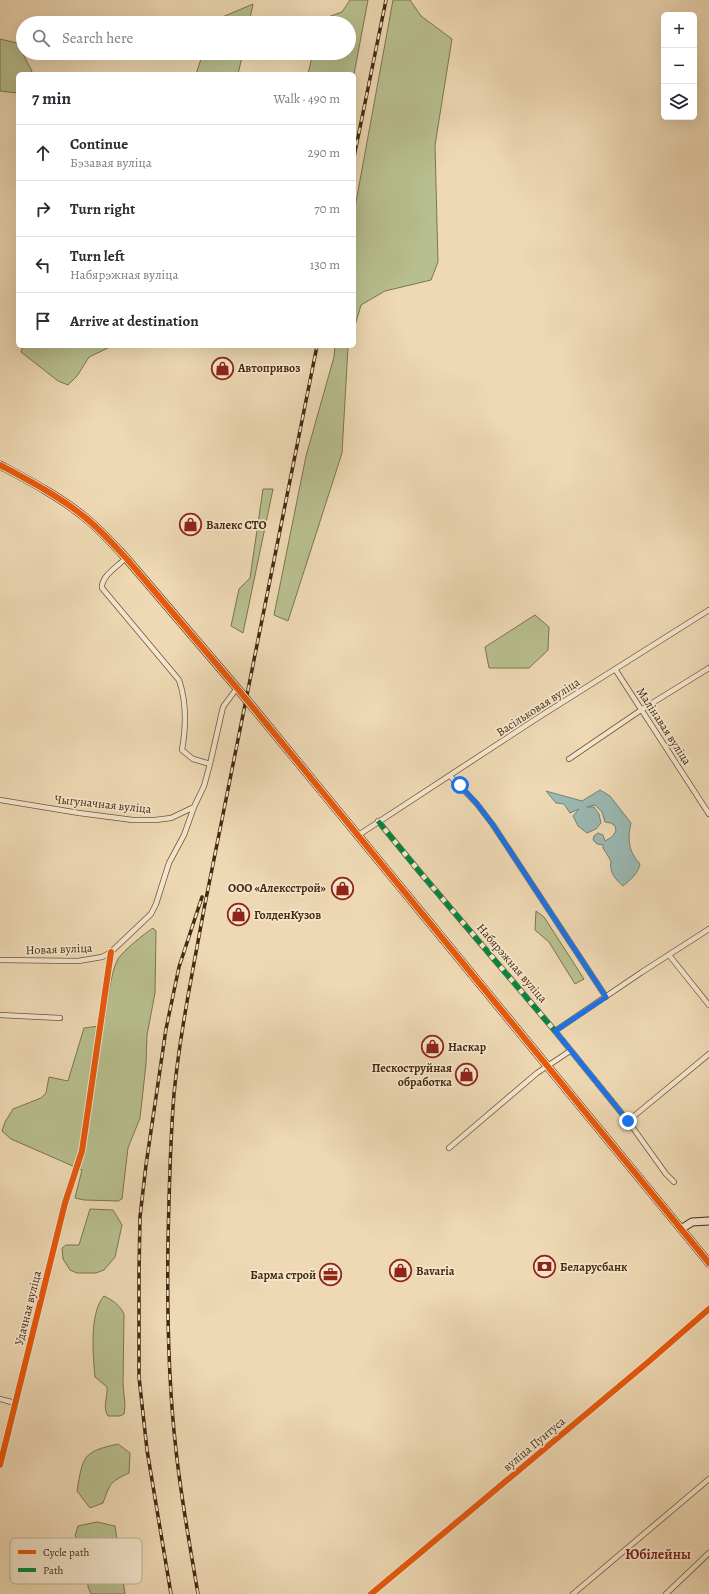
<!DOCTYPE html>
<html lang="en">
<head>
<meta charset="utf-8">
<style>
	body { margin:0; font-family:Alegreya,serif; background:#f2f2f3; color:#2b2b33 }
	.controls { position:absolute; right:12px; top:12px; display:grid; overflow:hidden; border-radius:6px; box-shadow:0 4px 16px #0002 }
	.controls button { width:36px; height:36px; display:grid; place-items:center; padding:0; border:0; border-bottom:1px solid #e1e1e2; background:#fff; color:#2b2b33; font:20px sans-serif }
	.stop { position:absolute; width:12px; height:12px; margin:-9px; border:3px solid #1a73e8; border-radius:50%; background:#fff }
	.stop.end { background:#1a73e8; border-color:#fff; box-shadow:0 1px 4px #0008 }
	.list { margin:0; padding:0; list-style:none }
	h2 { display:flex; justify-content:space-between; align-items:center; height:52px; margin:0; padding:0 16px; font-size:17px }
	h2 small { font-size:13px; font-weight:400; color:#7c7c81 }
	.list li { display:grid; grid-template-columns:26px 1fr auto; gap:12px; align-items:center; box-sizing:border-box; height:56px; padding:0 16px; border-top:1px solid #e1e1e2 }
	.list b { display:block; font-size:15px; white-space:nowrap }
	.list p { margin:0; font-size:13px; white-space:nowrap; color:#7c7c81 }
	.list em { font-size:13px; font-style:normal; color:#7c7c81 }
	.icon { flex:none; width:22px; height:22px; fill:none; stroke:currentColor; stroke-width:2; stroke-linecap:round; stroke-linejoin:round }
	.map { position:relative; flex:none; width:709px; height:1594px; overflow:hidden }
	.search { position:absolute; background:#fff; box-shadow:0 4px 16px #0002; left:16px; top:16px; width:340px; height:44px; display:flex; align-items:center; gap:10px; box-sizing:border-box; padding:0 14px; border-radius:22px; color:#7c7c81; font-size:15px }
	.panel { position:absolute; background:#fff; box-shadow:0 4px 16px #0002; left:16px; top:72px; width:340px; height:276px; border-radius:6px }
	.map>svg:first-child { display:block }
	.green { fill:#b8bf8e; stroke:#7e744e }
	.water { fill:#9ab9b3; stroke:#788071 }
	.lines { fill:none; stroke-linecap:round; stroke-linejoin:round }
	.street-casing { stroke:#6f5637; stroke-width:6 }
	.secondary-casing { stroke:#452a0d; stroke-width:9 }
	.street { stroke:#f4e6ce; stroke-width:4.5 }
	.secondary { stroke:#f4e6ce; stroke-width:7 }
	.rail-casing { stroke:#452a0d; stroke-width:3.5 }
	.rail { stroke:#f4e6ce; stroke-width:2; stroke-dasharray:6; stroke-linecap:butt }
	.quiet { stroke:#00873e; stroke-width:5; stroke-dasharray:10 5; stroke-linecap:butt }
	.cycleway-casing { stroke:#f4e6ce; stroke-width:8 }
	.cycleway { stroke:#e8590c; stroke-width:6 }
	.route { stroke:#1a73e8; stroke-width:5 }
	.labels { text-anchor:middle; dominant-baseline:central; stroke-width:3.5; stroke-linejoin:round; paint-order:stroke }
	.poi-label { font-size:12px; font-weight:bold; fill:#452a0d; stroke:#f4e6ce; text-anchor:start }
	.street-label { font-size:12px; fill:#452a0d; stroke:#f4e6ce }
	.quarter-label { font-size:14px; font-weight:bold; fill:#7a1f14; stroke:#f4e6ce }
	.key { fill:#f4e6ce; stroke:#c0ae94; stroke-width:1 }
	.key-label { font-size:11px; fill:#452a0d }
</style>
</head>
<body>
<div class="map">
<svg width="709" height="1594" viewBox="0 0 709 1594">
	<rect width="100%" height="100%" fill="#eed9b4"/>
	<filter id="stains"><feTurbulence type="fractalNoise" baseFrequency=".005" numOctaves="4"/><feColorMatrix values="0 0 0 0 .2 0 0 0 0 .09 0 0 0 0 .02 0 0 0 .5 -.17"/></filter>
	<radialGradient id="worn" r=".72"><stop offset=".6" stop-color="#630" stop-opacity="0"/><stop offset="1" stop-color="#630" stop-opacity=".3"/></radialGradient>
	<path class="green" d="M350,0H368L354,74H308L313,53H349V23H319L320,20L342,12Z
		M393,0H410L421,16L452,39L435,145L438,262L431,280L385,291L361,305L354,329V213Z
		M253,4L249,23H212L213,21Z
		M0,39L17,43L32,71L30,74H18L17,93L0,91Z
		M203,53H243L238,74H196Z
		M23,346H112L89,357L77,376L68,385L58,381L21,352Z
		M335,346L348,347L342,453L288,621L274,615L306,456L334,357Z
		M263,489H273L243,633L231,626L239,589L250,578Z
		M535,615L549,627L548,650L529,668H489L485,647Z
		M536,911L544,917L584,979L575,984L549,942L535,930Z
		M153,928L156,931L155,993L147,1035L146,1064L140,1118L128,1148L122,1199L118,1201L84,1200L75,1198L82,1170L11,1139L2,1131L5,1122L13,1109L41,1098L46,1093L49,1077L68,1081L84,1028L99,1026L104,1023C107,1007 110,973 118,959C124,950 144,934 153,928Z
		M90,1209L113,1210L122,1225L115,1257L104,1270L96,1273H77L70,1270L63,1259L62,1248L66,1245H79Z
		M104,1296C112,1300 120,1305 124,1314L123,1384L125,1405L124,1414L120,1416H108C102,1407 108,1397 107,1387L95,1377C93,1356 89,1313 104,1296Z
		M118,1444L130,1453L129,1473C110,1482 110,1483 103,1503L90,1508L77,1491C83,1455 83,1452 118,1444Z
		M97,1522L115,1526L125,1594H91L88,1587L87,1546L75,1536L78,1526Z"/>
	<path class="water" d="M600,790L610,796L631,823C627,840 629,852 640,864C638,874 630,880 623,886C615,879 609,872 611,861L603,848V845L597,844L593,840L594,836L598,833L603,835L605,841L612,837L616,831L615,826L611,823L605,822L602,812L595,805L587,807H594L599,814L601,823L596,829L587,833L578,826L573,816L579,809L570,813L564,804L556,803L546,791L582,801Z"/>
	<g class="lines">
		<defs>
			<path id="street" d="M615,669L709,814
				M569,759L641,710L709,668
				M210,764L223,707L237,688
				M450,776L477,804L493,825L606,997
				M0,800L79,813L133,820H155L171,818L194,807L204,786L210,764L193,759L182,750C186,727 187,703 179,680L102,588C101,576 118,566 126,558
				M378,821L419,871L555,1031L628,1121L666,1174L674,1182
				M357,836L539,717L709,610
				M669,955L709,1005
				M0,960L78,961L102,957L111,952L151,914L156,904L169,863L184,835L194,807
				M0,1015L60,1018
				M555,1031L642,972L709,929
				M628,1121L709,1054
				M449,1148L537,1073L570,1051
				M0,1399L15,1403
				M0,1465L65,1203L82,1151L111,952
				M371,1594L647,1363L709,1309
				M573,1594L709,1479
				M666,1594L709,1553"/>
			<path id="secondary" d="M0,465C28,480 57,495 82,515C98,527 112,543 126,558L237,688L709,1263
				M681,1229L692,1222L709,1221"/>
		</defs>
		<use href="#street" class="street-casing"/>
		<use href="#secondary" class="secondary-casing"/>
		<use href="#street" class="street"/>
		<use href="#secondary" class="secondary"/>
		<defs>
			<path id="rail" d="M354,157L386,0
				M171,1594L147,1450L139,1377V1272L140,1217L146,1165L166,1029L179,967L202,897
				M198,1594C190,1546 181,1498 176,1450C168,1381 167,1312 168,1243C169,1193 170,1143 174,1094C180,1032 193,970 204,909L317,346"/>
		</defs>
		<use href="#rail" class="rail-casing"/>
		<use href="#rail" class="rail"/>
		<path class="quiet" d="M378,821L419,871L555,1031"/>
		<defs>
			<path id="cycleway" d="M0,465C28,480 57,495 82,515C98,527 112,543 126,558L237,688L709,1263
				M0,1465L65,1203L82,1151L111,952
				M371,1594L647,1363L709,1309"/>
		</defs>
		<use href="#cycleway" class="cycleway-casing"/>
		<use href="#cycleway" class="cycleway"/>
	</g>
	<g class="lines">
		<path class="route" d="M460,785L477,804L493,825L606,997L555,1031L628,1121"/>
	</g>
	<defs>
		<symbol id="shop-ring" viewBox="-11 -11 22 22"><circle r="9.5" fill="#f4e6ce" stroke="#8f2418" stroke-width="1.5"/><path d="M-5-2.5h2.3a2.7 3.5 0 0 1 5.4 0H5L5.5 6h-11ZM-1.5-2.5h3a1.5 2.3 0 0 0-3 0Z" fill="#8f2418"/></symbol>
		<symbol id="bank-ring" viewBox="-11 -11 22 22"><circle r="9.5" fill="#f4e6ce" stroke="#8f2418" stroke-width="1.5"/><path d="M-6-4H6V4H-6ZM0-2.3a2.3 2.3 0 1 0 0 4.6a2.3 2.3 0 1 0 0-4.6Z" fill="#8f2418"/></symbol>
		<symbol id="office-ring" viewBox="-11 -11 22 22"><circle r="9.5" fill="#f4e6ce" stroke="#8f2418" stroke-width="1.5"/><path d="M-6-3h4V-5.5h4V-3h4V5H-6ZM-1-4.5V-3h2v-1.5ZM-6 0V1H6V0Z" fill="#8f2418"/></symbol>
	</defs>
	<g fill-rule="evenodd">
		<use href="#shop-ring" x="210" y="356" width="25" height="25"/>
		<use href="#shop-ring" x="178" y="512" width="25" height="25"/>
		<use href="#shop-ring" x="330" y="876" width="25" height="25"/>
		<use href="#shop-ring" x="226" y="902" width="25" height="25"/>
		<use href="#shop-ring" x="420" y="1034" width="25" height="25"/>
		<use href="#shop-ring" x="454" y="1062" width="25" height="25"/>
		<use href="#bank-ring" x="532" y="1254" width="25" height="25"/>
		<use href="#shop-ring" x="388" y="1258" width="25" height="25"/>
		<use href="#office-ring" x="318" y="1262" width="25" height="25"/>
	</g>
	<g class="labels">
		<g class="poi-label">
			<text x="238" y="368">Автопривоз</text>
			<text x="206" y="525">Валекс СТО</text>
			<text x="326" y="888" text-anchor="end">ООО «Алексстрой»</text>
			<text x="254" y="915">ГолденКузов</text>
			<text x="448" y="1047">Наскар</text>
			<text x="452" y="1068" text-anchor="end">Пескоструйная<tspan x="452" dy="14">обработка</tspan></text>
			<text x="560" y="1267">Беларусбанк</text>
			<text x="416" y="1271">Bavaria</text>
			<text x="316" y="1275" text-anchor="end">Барма строй</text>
		</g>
		<g class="street-label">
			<text transform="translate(538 707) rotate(-33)">Васільковая вуліца</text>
			<text transform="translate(664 726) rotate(57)">Малінавая вуліца</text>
			<text transform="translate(103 804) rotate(6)">Чыгуначная вуліца</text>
			<text transform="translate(59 949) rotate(-2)">Новая вуліца</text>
			<text transform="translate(512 963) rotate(49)">Набярэжная вуліца</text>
			<text transform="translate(28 1308) rotate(-76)">Удачная вуліца</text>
			<text transform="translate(534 1444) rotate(-40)">вуліца Пунтуса</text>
		</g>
		<g class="quarter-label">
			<text x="658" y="1554">Юбілейны</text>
		</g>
	</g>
	<rect x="10" y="1538" width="132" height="46" rx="6" class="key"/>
	<rect x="18" y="1550" width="18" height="4" fill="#e8590c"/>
	<rect x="18" y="1568" width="18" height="4" fill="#00873e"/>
	<g class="key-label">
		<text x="43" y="1556">Cycle path</text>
		<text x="43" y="1574">Path</text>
	</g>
	<rect width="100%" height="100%" filter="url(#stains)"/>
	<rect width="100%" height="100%" fill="url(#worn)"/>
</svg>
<div class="controls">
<button>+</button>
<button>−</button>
<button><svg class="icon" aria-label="layers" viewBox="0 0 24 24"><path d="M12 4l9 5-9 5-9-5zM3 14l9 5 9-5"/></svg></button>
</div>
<div class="stop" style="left:460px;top:785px"></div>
<div class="stop end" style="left:628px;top:1121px"></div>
<div class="search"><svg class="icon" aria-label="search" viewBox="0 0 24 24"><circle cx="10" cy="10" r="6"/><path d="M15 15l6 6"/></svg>Search here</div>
<section class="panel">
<h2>7 min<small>Walk · 490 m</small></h2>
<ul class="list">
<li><svg class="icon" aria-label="ahead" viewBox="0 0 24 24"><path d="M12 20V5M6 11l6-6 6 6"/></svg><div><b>Continue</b><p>Бэзавая вуліца</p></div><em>290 m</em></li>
<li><svg class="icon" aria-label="right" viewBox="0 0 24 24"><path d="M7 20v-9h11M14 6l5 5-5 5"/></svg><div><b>Turn right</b></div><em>70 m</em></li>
<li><svg class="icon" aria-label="left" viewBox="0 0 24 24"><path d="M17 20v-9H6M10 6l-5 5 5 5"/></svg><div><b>Turn left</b><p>Набярэжная вуліца</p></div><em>130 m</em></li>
<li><svg class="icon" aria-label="arrive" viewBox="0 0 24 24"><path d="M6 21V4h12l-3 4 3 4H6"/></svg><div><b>Arrive at destination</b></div></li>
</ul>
</section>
</div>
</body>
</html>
